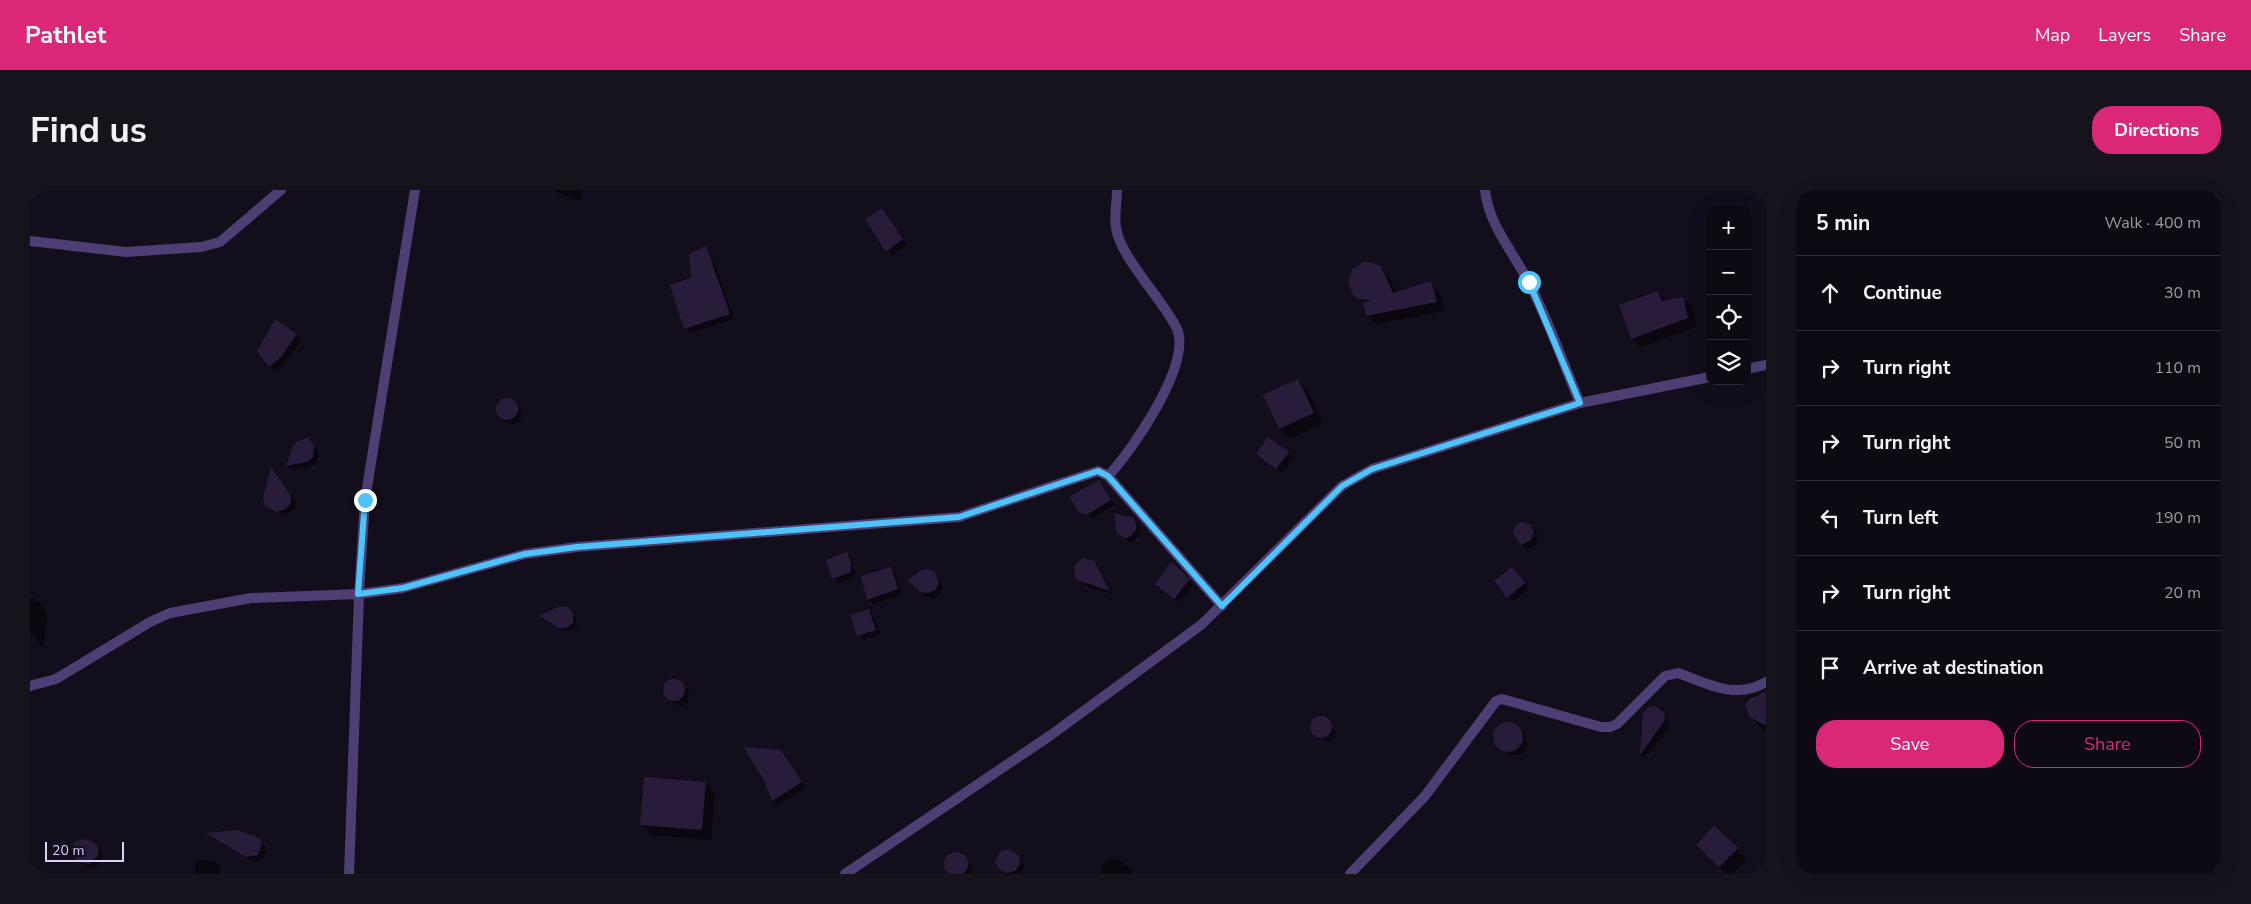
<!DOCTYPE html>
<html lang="en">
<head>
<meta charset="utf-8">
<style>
	body { margin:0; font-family:"Nunito Sans",sans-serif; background:#17131d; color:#f1f3f6 }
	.controls { position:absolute; right:15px; top:15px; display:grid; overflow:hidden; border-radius:10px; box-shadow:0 5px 20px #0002 }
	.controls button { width:45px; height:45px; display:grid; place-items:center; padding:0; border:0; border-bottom:1px solid #2e2b34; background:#0e0a14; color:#f1f3f6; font:25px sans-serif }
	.scale { position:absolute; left:15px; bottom:12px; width:79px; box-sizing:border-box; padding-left:5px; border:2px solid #ddcff8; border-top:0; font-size:14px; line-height:18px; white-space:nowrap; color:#ddcff8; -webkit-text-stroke:4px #130e1b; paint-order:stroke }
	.stop { position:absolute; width:15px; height:15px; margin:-11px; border:4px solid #4fc3f7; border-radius:50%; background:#fff }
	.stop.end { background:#4fc3f7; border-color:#fff; box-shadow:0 1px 5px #0008 }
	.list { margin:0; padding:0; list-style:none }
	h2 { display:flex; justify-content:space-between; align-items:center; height:65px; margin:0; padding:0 20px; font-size:21px }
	h2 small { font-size:16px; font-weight:400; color:#9b9aa0 }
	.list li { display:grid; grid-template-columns:32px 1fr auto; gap:15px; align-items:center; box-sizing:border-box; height:75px; padding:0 20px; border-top:1px solid #2e2b34 }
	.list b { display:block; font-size:19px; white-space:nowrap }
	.list em { font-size:16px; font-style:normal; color:#9b9aa0 }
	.actions { display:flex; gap:10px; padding:15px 20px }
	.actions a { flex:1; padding:11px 0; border:1px solid #db2777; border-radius:20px; text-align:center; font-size:18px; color:#db2777 }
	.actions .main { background:#db2777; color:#fff }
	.icon { flex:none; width:28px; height:28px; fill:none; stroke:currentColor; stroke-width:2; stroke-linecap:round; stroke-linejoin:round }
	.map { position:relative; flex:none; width:1736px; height:684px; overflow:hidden; border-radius:20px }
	header { display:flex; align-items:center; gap:30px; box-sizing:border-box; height:70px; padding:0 25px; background:#db2777; color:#fff }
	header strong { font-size:24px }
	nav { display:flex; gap:28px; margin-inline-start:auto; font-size:18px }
	.intro { display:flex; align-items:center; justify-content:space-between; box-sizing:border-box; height:120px; padding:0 30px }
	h1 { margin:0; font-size:35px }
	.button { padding:12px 22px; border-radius:20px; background:#db2777; color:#fff; font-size:18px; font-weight:700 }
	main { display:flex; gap:30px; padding:0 30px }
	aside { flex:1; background:#0e0a14; border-radius:20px; box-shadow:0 5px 20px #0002 }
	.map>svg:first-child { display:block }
	.shadow { fill:#0007 }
	.building { fill:#291c3a }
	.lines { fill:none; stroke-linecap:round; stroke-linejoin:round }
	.minor { stroke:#4d3f74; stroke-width:10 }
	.route { stroke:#4fc3f7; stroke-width:6 }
</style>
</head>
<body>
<header>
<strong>Pathlet</strong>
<nav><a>Map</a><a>Layers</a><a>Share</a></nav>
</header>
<div class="intro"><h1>Find us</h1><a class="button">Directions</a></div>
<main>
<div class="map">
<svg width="1736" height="684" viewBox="0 0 1736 684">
	<rect width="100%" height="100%" fill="#130e1b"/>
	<path class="shadow" d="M521,0H553L549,11Z
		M852,19L877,54L862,66L836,30Z
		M680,68L684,72L704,129L660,143L655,138Z
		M1350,77L1359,87L1367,103L1400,92L1409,101L1415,121L1346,134L1337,126L1334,113L1324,104Z
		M1628,102L1637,111L1653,108L1662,117L1666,137L1611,157L1602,148Z
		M246,131L271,150L256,172L245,181L228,161Z
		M1267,190L1277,200L1293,233L1260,249L1250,239L1235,205Z
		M476,209L492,222L490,230L484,234L475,232L470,227L467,218L469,212Z
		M278,248L288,262V272L282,276L262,280L258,276Z
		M1258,263L1263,267L1252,282L1232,268Z
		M241,279L266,312L265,318L260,323L253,326V324L239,316Z
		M1069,291L1085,315L1061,329L1062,327L1050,320Z
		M1103,329L1108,334L1111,344L1101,353L1089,343Z
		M1500,335L1508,344L1506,355L1497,359L1492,355Z
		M816,363L821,368L825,387L808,393L804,388Z
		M1063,372L1068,377L1083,404L1056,396L1051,390Z
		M1141,374L1163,395L1150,412L1131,399Z
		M860,378L865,383L872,404L843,414L838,409Z
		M1482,378L1499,399L1483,411L1478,407Z
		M904,383L909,388L913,398L910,405L903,408L896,406L880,391Z
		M0,408L6,409L11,414L17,425L13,459L0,440Z
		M540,420L545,426L548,437L538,442L511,427Z
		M839,420L843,425L850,444L833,450L828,445Z
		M640,490H646L659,500L658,512L651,517L636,508L634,500Z
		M1730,504L1736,510V543L1718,523V513L1714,507Z
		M1614,523L1633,524L1638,529L1639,536L1615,569L1611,564Z
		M1290,527L1295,528L1306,542L1304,549L1298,553L1282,541L1283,531Z
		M1480,533L1494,542L1497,555L1495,562L1488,565H1479L1466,554L1464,545L1468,537Z
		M750,561L776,597L748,615L743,611L735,590Z
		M675,593L685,603L681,650L621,645L611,635Z
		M1684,637L1717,669L1702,684H1697L1668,655Z
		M177,644L228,649L237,659L236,663L229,671H222Z
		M67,657L72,663V671L61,680L46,667Z
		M975,661H983L994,675L991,684H976L971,680Z
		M923,664H930L943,678L940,684L919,682L915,673L918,668Z
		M1081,669L1090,670L1100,679L1102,684H1071L1074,672Z
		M166,670L185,671L190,676V684H165Z"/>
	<path class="building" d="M852,18L873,49L856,62L835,29Z
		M676,56L700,124L654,139L640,95L661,88L659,64Z
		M1333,72H1339L1351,76L1363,103L1401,91L1407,112L1336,126L1333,113L1341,110L1328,109L1323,105L1318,92L1322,80Z
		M1628,101L1632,111L1653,107L1658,128L1601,149L1589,115Z
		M245,129L267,144L251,167L239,177L227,161Z
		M1268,189L1284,223L1249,239L1233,205Z
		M466 219a11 11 0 1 1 22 0a11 11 0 1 1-22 0Z
		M278,247L284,256L283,267L277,272L256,276L263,256L268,251Z
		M1238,247L1259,262L1246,279L1226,264Z
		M241,277L261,306V313L256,319L247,322L235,316L233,308Z
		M1069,290L1081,310L1056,325L1048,321L1039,307Z
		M1084,323L1104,328L1107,338L1103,344L1096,349L1088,344L1086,340Z
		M1492,332L1500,334L1504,342L1501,350L1491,355L1483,343L1485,336Z
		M817,362L821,373V382L802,389L796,370Z
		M1053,368L1064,371L1080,401L1050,391L1045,387L1044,376Z
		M1141,372L1160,389L1144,409L1125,394Z
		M861,377L868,399L837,410L831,386Z
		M1482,377L1495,393L1477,408L1464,391Z
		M898,379L905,382L909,393L905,400L898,403L890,402L878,391L890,381Z
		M530,416L538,417L543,423V433L536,438H529L509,426Z
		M839,419L846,440L827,446L820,425Z
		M633 500a11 11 0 1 1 22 0a11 11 0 1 1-22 0Z
		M1736,502V536L1720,527L1715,516L1719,509Z
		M1625,516L1634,523L1635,530L1610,565L1613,523L1618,517Z
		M1280 537a11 11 0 1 1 22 0a11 11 0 1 1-22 0Z
		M1463 547a15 15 0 1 1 30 0a15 15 0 1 1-30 0Z
		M714,557L751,560L772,592L742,611L734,591Z
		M614,587L676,592L672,640L610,635Z
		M1684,635L1708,658L1689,677L1666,655Z
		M208,640L229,648L232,653L228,665L216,667L175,643Z
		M54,649L62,651L68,657V666L59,674L47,671L43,664V652Z
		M979,659L989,666L990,674L985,681L977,683L970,680L964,672L971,661Z
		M914 674a12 12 0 1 1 24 0a12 12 0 1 1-24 0Z"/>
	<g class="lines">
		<path class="minor" d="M1455,0C1459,36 1483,61 1499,93C1519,131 1533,173 1550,213
			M0,51L96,62L171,57L190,52L251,0
			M1717,179L1736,175
			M1078,286C1102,261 1162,174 1147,139C1134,111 1090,67 1086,38C1084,26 1087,12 1087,0
			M0,496L26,489L120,432L140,423L221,408L329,404L373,398L495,364L547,357L929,327L1068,281L1078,286L1192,416
			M319,684L329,404L335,310L385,0
			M815,684L1021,545L1171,435L1312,296L1342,279L1550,213L1680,187
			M1320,684L1395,606L1466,511L1472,509L1571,537H1580L1587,534L1635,486L1648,483C1679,494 1705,510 1736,492"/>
	</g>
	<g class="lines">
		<path class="route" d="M335,310L328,404L373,398L495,364L547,357L929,327L1068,281L1078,286L1192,416L1312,296L1342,279L1550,213L1499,92"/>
	</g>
</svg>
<div class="controls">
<button>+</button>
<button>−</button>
<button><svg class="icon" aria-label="locate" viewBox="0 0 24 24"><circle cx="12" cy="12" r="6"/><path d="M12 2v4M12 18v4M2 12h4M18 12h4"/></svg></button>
<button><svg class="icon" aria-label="layers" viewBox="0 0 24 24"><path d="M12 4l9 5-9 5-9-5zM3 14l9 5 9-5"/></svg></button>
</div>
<div class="scale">20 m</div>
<div class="stop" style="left:1499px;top:92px"></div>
<div class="stop end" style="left:335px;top:310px"></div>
</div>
<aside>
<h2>5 min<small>Walk · 400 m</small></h2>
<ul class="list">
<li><svg class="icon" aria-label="ahead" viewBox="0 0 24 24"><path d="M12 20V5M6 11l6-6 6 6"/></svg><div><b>Continue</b></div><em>30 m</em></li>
<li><svg class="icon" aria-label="right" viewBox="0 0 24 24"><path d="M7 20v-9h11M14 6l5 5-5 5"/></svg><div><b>Turn right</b></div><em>110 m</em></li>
<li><svg class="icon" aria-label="right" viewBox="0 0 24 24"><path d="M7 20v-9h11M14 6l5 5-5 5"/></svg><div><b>Turn right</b></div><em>50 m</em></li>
<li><svg class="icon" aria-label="left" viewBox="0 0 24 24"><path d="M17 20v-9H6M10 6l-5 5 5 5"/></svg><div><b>Turn left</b></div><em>190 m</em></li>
<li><svg class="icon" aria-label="right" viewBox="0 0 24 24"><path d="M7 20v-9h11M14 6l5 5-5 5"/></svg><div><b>Turn right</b></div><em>20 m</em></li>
<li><svg class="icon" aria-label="arrive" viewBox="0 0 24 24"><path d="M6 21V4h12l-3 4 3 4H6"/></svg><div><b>Arrive at destination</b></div></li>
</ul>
<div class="actions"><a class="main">Save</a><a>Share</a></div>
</aside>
</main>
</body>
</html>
